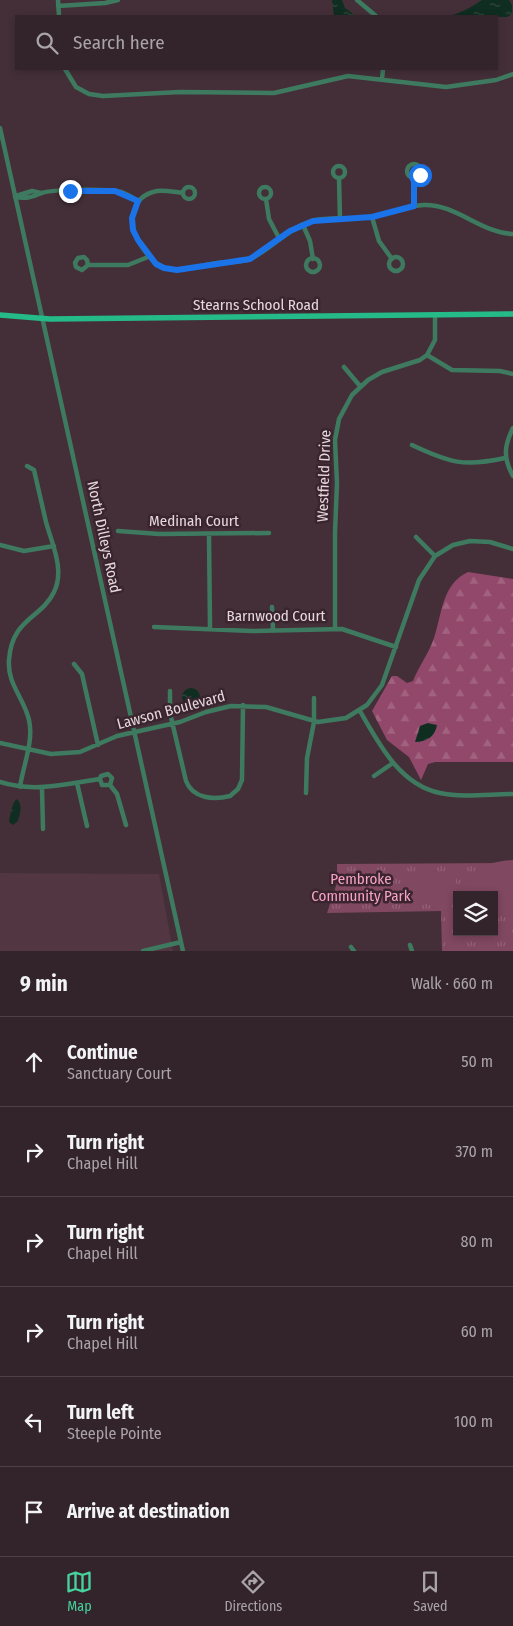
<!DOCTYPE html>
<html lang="en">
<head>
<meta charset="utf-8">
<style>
	body { margin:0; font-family:"Fira Sans Condensed",sans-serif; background:#3e2f36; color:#f1f3f6 }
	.controls { position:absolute; right:15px; bottom:15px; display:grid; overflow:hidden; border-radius:0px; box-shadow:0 2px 8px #0003 }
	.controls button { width:45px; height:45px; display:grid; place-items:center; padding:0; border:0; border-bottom:1px solid #4e4047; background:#33232a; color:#f1f3f6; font:25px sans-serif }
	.stop { position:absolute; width:15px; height:15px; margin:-11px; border:4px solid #1a73e8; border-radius:50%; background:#fff }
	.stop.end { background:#1a73e8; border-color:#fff; box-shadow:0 1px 5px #0008 }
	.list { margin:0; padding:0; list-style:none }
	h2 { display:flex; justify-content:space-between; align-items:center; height:65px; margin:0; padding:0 20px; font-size:21px }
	h2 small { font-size:16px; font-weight:400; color:#a9a4a8 }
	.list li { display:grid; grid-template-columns:32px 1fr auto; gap:15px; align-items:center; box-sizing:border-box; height:90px; padding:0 20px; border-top:1px solid #4e4047 }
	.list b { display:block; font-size:19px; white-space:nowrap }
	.list p { margin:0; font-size:16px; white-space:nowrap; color:#a9a4a8 }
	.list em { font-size:16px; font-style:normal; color:#a9a4a8 }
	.icon { flex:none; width:28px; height:28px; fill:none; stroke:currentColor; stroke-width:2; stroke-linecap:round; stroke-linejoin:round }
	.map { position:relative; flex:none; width:513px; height:951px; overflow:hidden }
	.search { position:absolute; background:#33232a; box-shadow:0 2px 8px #0003; left:15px; right:15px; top:15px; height:55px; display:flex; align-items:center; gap:12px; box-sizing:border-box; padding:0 18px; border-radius:0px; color:#a9a4a8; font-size:19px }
	.sheet { height:605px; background:#33232a }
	nav { display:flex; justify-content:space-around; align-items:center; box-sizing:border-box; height:70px; border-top:1px solid #4e4047; background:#33232a; font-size:14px; color:#a9a4a8 }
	nav a { display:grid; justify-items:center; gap:2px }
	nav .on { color:#46d49e }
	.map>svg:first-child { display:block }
	.built { fill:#523641 }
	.forest { fill:url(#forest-firs) }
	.park { fill:url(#park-tufts); fill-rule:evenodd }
	.garden { fill:#814861 }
	.water { fill:url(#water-ripples) }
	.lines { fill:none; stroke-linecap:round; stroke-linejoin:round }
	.minor { stroke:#3e7a60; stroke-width:4.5 }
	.major { stroke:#25bb88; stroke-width:5.5 }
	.route { stroke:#1a73e8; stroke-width:6 }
	.labels { text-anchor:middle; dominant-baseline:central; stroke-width:5; stroke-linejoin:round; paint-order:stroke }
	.street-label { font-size:15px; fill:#e6d8dd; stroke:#3a252e }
	.park-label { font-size:15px; fill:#f7a2c6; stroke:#3a252e }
</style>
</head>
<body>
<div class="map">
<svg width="513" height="951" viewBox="0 0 513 951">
	<defs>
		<pattern id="forest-firs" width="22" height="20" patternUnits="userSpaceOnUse" patternTransform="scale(1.25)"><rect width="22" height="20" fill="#92486a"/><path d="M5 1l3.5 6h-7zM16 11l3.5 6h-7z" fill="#a1627f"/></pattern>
		<pattern id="park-tufts" width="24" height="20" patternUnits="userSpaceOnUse" patternTransform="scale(1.25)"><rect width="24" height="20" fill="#814861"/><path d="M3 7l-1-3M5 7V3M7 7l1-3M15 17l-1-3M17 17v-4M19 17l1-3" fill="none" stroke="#936277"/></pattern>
		<pattern id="water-ripples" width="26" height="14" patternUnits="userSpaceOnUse" patternTransform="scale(1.25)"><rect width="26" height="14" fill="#0f2d20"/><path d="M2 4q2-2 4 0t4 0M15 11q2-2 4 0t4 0" fill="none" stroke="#324b40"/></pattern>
	</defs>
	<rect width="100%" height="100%" fill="#442f38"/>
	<path class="built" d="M0,873L159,874L173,951H0Z"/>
	<path class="forest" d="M468,572L513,579V762H435L428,764L421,780L409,757L387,740L372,711L392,676H397L407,683L413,681C419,666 429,653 434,638C442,614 442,584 468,572Z"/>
	<path class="park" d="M513,863V951H442L441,911L327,913L337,883V864ZM457,895H494V932H457Z"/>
	<path class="garden" d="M513,860V916L494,915V895H462C467,869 489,861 513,860Z
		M346,873H392V902H346Z
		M410,873H456V902H411Z"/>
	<path class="water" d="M332,0H342L345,8L356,16H334Z
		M482,0H509L512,5V14L507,17L447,16C458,15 473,6 482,0Z
		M182 697a9 9 0 1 1 18 0a9 9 0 1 1-18 0Z
		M428,723L437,725C435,737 426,742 415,742L420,726Z
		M17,799C23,805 20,813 18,821L13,825L9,822C10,816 12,802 17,799Z"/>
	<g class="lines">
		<path class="minor" d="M58,0L59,16
			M357,0L376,16
			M58,6L105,3L118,0
			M65,69L76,87L89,94L103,96L180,92L274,93L348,76L446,87L496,80L513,74
			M382,79L383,69
			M0,128L183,951
			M407 171a7 7 0 1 1 14 0a7 7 0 1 1-14 0Z
			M333 172a6 6 0 1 1 12 0a6 6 0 1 1-12 0Z
			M414,177V206
			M339,178L340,219
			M259 193a6 6 0 1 1 12 0a6 6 0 1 1-12 0Z
			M183 193a6 6 0 1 1 12 0a6 6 0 1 1-12 0Z
			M183,193C174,192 165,190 157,191C131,196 127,223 139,242C163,282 178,269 217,263C229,262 243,263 254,257C274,246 289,228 312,221C329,216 350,220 368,217C387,215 405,206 424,205C456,204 481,233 513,234
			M16,196L32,191L41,193
			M15,197C27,199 32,197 42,193C52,189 110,189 121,192C127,194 133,198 138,201
			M266,199L269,219L279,238
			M372,217L379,241L392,259
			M303,225L310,241L313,259
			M389 264a7 7 0 1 1 14 0a7 7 0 1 1-14 0Z
			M306 265a7 7 0 1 1 14 0a7 7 0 1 1-14 0Z
			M88,265L87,260L84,257L78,258L75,263L76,267L82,270L88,265H128L148,257
			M427,355L452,370L500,371L513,374
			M344,367L360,386
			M513,428C504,446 503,458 513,476
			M412,445C450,463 464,467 505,458
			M118,531L159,534L269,533
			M209,534L210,628
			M416,537L435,556
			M0,545L24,551L54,546
			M272,607L273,629
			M154,627L252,631L342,629L396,647
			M335,628V533L337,483L335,440L339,419L352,395L368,380L382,372L420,360L427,355L435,340V316
			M74,664L82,674L98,745
			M170,691V713L186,781C193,799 214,800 230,796L238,789L242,780L243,705
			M360,711C379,744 400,785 440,793C463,798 490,794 513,794
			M0,743L51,754L80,752L117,736L180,722L206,712L231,706L266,707L318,722L346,718L367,705L382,685L419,580L435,556L453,545L470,541L490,542L513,549
			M374,776L393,763
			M100,779L102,785H110
			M0,782C34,793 65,784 100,779L101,776L108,774L112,778L110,785
			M77,783L87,826
			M110,785L117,794L126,825
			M20,787C23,766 34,741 29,720C24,698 7,684 9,660C12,618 41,619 54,592C65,570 52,544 46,522C42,505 38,488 34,470L27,466
			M42,788L43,829
			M306,793L307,758L314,722V698
			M410,945L412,951
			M351,947L354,951
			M143,951L181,942"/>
		<path class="major" d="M0,315L50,319L513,314"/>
	</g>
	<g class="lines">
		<path class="route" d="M70,191H115L138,201L132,218L133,230L138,240L156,264L164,268L177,270L250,259L290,231L313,221L372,217L414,206V178L420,175"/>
	</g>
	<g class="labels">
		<g class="street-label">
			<text x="256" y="305">Stearns School Road</text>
			<text transform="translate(324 476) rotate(-88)">Westfield Drive</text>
			<text x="194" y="521">Medinah Court</text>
			<text transform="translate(104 537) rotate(78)">North Dilleys Road</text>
			<text x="276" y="616">Barnwood Court</text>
			<text transform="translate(171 710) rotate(-15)">Lawson Boulevard</text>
		</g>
		<g class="park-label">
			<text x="361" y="879">Pembroke<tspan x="361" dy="17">Community Park</tspan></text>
		</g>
	</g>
</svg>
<div class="controls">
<button><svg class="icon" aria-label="layers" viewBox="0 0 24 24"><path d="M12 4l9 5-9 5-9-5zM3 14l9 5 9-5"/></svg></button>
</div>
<div class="stop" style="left:420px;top:175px"></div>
<div class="stop end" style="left:70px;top:191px"></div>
<div class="search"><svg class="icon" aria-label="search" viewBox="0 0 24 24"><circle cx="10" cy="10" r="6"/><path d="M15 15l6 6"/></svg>Search here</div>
</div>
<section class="sheet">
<h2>9 min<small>Walk · 660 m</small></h2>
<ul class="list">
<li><svg class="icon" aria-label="ahead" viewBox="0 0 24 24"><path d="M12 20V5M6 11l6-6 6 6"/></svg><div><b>Continue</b><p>Sanctuary Court</p></div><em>50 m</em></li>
<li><svg class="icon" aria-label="right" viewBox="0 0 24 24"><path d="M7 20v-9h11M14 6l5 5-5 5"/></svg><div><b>Turn right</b><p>Chapel Hill</p></div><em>370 m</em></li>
<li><svg class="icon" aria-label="right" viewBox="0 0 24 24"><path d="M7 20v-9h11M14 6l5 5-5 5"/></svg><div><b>Turn right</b><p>Chapel Hill</p></div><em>80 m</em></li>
<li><svg class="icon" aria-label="right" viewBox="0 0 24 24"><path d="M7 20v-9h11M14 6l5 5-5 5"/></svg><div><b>Turn right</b><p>Chapel Hill</p></div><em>60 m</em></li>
<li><svg class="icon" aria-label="left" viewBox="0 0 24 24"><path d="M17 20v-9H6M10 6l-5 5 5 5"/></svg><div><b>Turn left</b><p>Steeple Pointe</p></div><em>100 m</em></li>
<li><svg class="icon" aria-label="arrive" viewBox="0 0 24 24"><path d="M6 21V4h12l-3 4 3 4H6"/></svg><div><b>Arrive at destination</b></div></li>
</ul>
</section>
<nav>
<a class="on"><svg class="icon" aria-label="map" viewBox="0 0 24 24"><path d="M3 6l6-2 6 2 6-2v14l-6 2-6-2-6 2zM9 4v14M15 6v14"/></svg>Map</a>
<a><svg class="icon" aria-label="directions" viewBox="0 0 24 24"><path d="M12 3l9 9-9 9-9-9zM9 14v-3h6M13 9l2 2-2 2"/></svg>Directions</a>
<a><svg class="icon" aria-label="saved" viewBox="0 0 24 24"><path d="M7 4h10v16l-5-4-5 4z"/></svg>Saved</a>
</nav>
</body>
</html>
